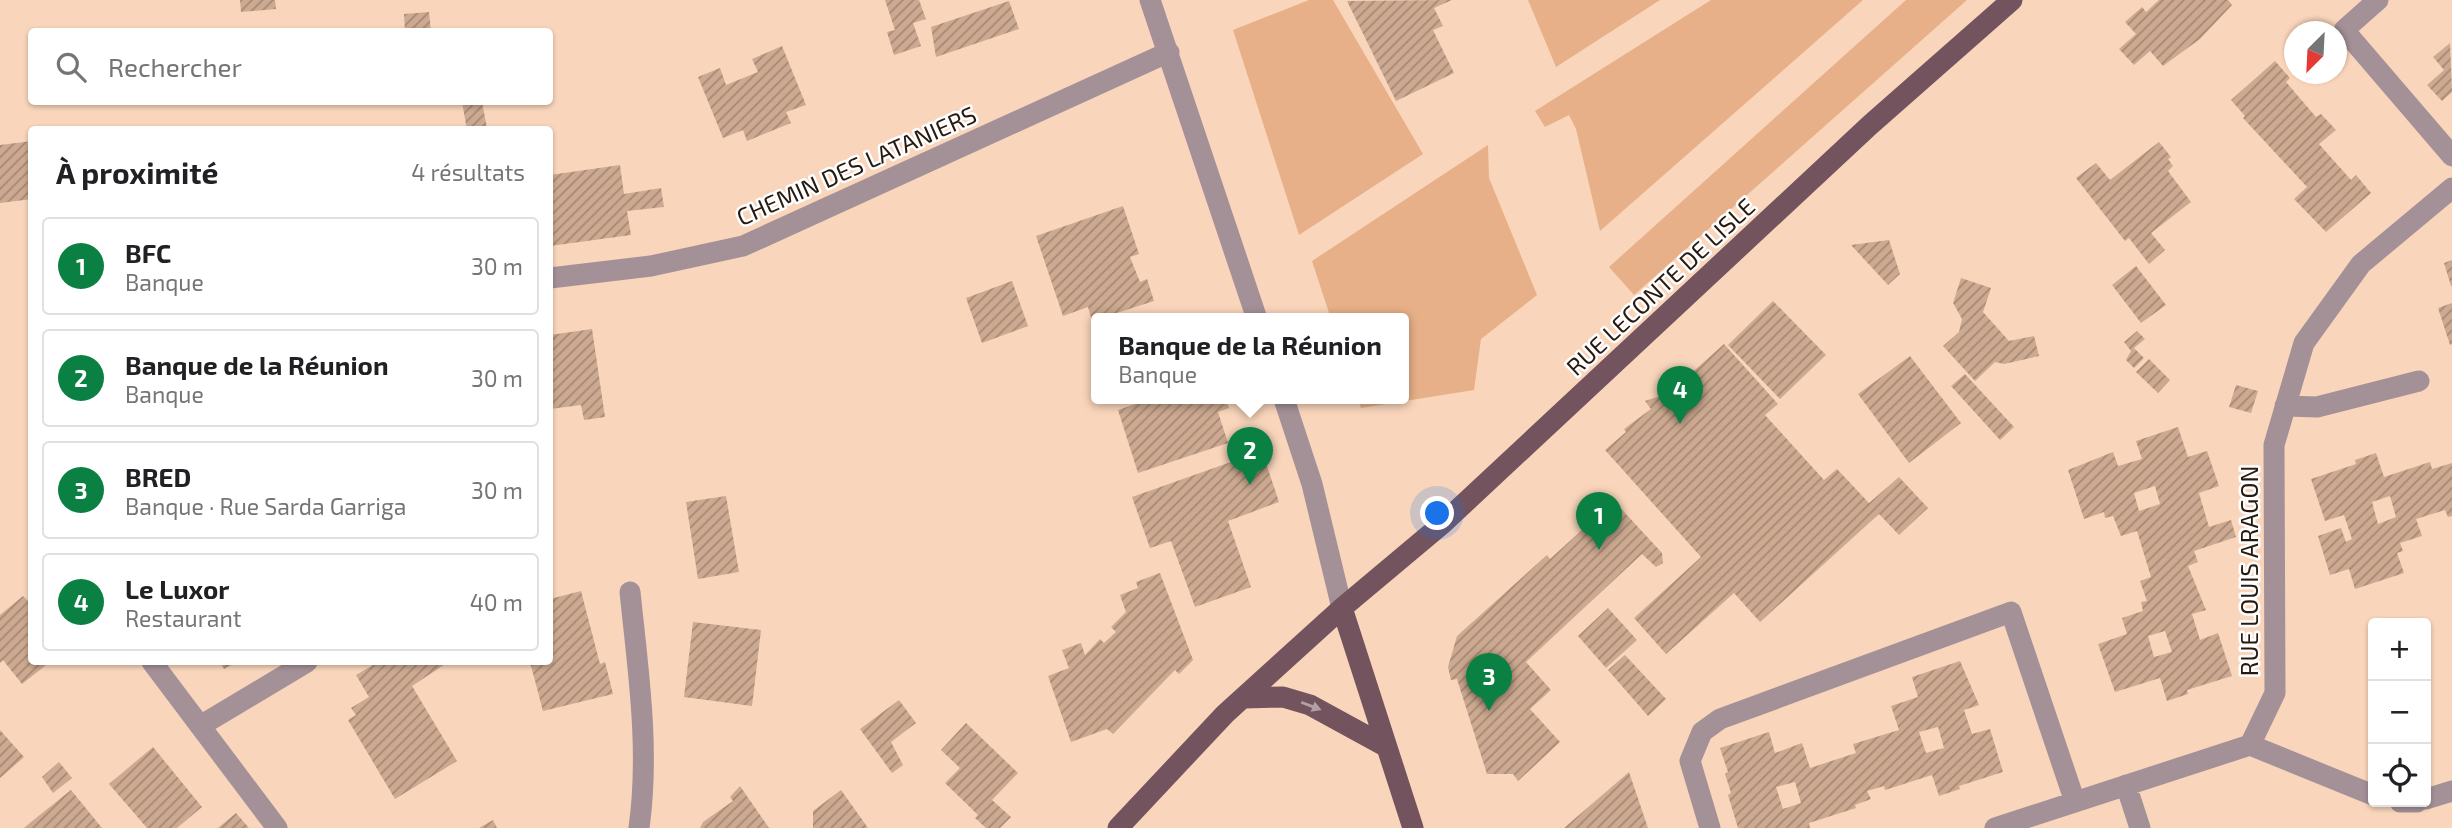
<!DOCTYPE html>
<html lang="fr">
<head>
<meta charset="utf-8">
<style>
	body { margin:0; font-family:"Exo 2",sans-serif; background:#f6f6f6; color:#202124 }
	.controls { position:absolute; right:21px; bottom:21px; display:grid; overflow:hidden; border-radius:7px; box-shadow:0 2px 5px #0004 }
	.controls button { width:63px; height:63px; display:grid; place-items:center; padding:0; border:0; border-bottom:2px solid #e0e0e0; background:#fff; color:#202124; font:35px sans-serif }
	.compass { position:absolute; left:2284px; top:21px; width:63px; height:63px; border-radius:50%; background:#fff; box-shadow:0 2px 5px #0004; rotate:204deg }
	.you { position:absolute; left:1438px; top:514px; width:24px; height:24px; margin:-18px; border:5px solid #fff; border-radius:50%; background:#1a73e8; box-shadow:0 0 0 10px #1a73e833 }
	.badge { display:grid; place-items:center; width:46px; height:46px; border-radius:50%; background:#0b8043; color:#fff; font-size:23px; font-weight:700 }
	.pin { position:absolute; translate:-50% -58px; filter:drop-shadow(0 2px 4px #0008) }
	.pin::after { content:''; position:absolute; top:37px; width:24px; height:21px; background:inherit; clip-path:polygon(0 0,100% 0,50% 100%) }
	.popup { position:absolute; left:1091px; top:313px; width:318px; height:91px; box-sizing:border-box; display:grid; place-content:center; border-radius:7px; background:#fff; filter:drop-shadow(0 2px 5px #0005); font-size:23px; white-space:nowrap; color:#757577 }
	.popup b { font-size:26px; color:#202124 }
	.popup::after { content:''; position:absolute; left:50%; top:100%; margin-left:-14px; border:14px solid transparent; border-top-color:#fff }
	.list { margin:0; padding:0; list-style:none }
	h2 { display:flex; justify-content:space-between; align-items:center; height:91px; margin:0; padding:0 28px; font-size:30px }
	h2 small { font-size:23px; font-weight:400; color:#757577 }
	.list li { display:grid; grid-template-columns:46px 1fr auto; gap:21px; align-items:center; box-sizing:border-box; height:98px; margin:0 14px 14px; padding:0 14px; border:2px solid #e0e0e0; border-radius:7px }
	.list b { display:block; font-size:26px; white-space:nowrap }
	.list p { margin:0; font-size:23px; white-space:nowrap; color:#757577 }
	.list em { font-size:23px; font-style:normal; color:#757577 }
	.icon { flex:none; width:38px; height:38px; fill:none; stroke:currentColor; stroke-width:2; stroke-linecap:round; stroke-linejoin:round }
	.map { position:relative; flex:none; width:2452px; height:828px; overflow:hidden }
	.search { position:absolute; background:#fff; box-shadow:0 2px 5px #0004; left:28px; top:28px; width:525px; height:77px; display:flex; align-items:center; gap:18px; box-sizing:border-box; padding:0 24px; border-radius:7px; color:#757577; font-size:26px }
	.panel { position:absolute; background:#fff; box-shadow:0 2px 5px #0004; left:28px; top:126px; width:525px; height:539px; border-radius:7px }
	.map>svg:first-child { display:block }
	.green { fill:#e7b088 }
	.building { fill:url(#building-hatch); fill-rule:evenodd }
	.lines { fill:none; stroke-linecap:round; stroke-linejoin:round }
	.minor { stroke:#a49197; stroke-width:21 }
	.major { stroke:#73535e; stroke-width:21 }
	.oneway { fill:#b2a0a6 }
	.labels { text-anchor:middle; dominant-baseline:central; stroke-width:5; stroke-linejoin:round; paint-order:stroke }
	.street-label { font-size:24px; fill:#26190f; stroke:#fefefe }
</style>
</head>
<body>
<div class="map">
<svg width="2452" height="828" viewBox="0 0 2452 828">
	<defs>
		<pattern id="building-hatch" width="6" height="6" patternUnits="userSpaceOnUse" patternTransform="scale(1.75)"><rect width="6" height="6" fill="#cca990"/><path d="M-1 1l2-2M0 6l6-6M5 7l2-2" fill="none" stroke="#a58974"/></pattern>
	</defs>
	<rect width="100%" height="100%" fill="#f9d5bb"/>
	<path class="green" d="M1309,0H1333L1423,154L1299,235L1233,30Z
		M1528,0H1660L1556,67Z
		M1711,0H1863L1600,231L1576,129L1569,115L1545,127L1535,111Z
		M1906,0H1967L1634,295L1609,267Z
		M1488,145L1489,178L1537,295L1481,339L1474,390L1361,408L1358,399H1404V319H1331L1312,261Z"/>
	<path class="building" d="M240,0H275L276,9L241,12Z
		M885,0H919L926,19L913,23L921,46L894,55L887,32L895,30Z
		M1452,0L1434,8L1443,26L1433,30L1454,73L1396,101L1347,1Z
		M2159,0H2228L2232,5L2200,39L2163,66L2150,51L2134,65L2119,49L2136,34L2125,22L2142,7L2146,12Z
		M1009,1L1019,29L936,57L931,27Z
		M429,12L431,32H405L404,14Z
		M2450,43L2452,92L2442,101L2427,85L2444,70L2433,57Z
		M782,46L806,105L786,112L791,123L747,141L743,130L723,138L698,77L720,68L726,85L758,72L752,59Z
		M2275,61L2290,78L2286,82L2316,117L2321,114L2336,130L2319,144L2351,180L2356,175L2371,193L2326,232L2294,199L2307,187L2243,118L2245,116L2231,100Z
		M462,102H482L487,128L467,130Z
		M32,141V199L0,203V145Z
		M2159,142L2171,157L2168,159L2173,166L2168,171L2191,202L2151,233L2165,250L2149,264L2129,238L2125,241L2076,178L2096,163L2110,180Z
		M620,165L624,194L661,188L664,207L627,211L631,235L550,246V175Z
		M1123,206L1139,254L1130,257L1140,282L1147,279L1154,301L1092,321L1088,307L1063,316L1036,236Z
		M1889,240L1900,274L1888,285L1851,245Z
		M2452,260V286H2451L2444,263Z
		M2136,266L2166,305L2141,323L2112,285Z
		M1961,278L1991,288L1983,312L2009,341L2034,336L2039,356L2004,364L1995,362L1975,381L1943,346L1959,332L1962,319L1953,303Z
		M1012,281L1028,326L982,343L966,298Z
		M1773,301L1826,355L1780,399L1728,345Z
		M2452,303V344L2450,345L2438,308Z
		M592,329L605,417L584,420L581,405L550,409V335Z
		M2137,331L2145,339L2134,348L2144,358L2134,368L2126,360L2131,351L2124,342Z
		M1724,344L1778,404L1765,415L1824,480L1837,469L1869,503L1899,477L1928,508L1899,535L1879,514L1760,622L1734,593L1666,654L1634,618L1701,557L1605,450L1626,432L1624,429L1651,409L1645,401L1669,393Z
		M1910,356L1961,423L1909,463L1858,394Z
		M2149,359L2170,380L2158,393L2136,372Z
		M1965,374L2014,427L2000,440L1951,386Z
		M2236,385L2258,391L2251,413L2229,407Z
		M1150,399H1226L1229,408L1218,412L1228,443L1138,473L1118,410Z
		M2178,427L2188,457L2207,451L2219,486L2199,493L2209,527L2231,520L2236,537L2194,551L2198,562L2188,566L2206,610L2192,614L2200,640L2218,633L2232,676L2187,690L2188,694L2167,701L2160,678L2115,692L2098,644L2127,634L2122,618L2143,611L2141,602L2147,601L2140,581L2151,577L2137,531L2121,536L2113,516L2105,518L2104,512L2084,519L2068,470L2113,452L2118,466L2142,459L2136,441ZM2155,486L2160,504L2139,511L2134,493ZM2165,631L2172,652L2154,657L2148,636Z
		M1262,451L1279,502L1228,521L1251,587L1195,607L1171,541L1150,548L1132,497Z
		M2376,453L2384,477L2430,462L2432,469L2452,463V516L2448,517L2445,510L2416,519L2422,536L2400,543L2403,551L2397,553L2404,573L2355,589L2349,569L2330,575L2318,536L2341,528L2346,542L2352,539L2344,515L2325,521L2311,479L2356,464L2355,460ZM2390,496L2396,517L2378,524L2372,502Z
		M726,496L739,572L698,579L686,502Z
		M1614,501L1662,553L1663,563L1656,567L1642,554L1526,662L1551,690L1530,709L1560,742L1518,781L1513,774H1487L1457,679L1451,680L1448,667L1457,636L1547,555L1550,559Z
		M1160,573L1193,660L1179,674L1175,670L1113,734L1107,729L1071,742L1048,676L1069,668L1062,650L1081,643L1085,655L1100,639L1104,643L1116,632L1111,627L1126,612L1120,595L1138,588L1136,582Z
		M581,591L600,664L605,662L613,694L543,711L530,662H550V599Z
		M23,596L32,605V662H50L22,684L3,660L0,663V615Z
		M1608,608L1637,640L1606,668L1578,636Z
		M693,622L761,630L752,706L684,697Z
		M1625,655L1666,699L1648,716L1608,670Z
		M1960,661L1979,705L1964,710L1972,734L1990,729L2003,772L1959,786L1960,789L1939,796L1932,775L1885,790L1884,786L1867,791L1871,799L1855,805L1856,808L1809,823L1810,828H1738L1728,795L1731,793L1725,774L1728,772L1720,748L1769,732L1775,753L1802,743L1810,768L1856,753L1853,744L1899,730L1891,706L1918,697L1912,677ZM1938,727L1944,748L1926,753L1919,732ZM1795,782L1801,803L1783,809L1776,787Z
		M219,662H237L224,669Z
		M378,662L447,663L412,686L457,761L395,799L348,720L356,715L351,708L369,697L356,675Z
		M899,700L916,723L891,742L903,765L892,773L860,729Z
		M966,723L1018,773L992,800L1011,817L1000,828H986L975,818L978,815L945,783L960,768L941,750Z
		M0,730L24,757L0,778Z
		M153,747L202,807L177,828H147L109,784Z
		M59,762L72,778L53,793L42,777Z
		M1629,772L1648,828H1564Z
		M740,786L769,828H700L703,822L733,801L730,797Z
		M71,790L102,828H24L31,822Z
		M841,790L868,828H813V811Z
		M236,813L249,828H218Z
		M493,820L497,828H479Z"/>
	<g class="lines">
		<path class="minor" d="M1150,0L1257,319
			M2378,0L2344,30L2452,156
			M550,278L651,266L743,246L1169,52
			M1284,399L1312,484L1342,608
			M2285,406L2317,407L2419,381
			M630,592C638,670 650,749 639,828
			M152,662L277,828
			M200,726L307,662
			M2250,745L2373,795
			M2126,785L2140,828
			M2426,799L2452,791
			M2400,802H2417
			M1710,828L1690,761L1702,732L1720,719L2011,612L2075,802
			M1995,828L2250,745L2275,693L2274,445L2304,343L2361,264L2452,188"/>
		<path class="major" d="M1342,608L1413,828
			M1244,698L1283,697L1310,705L1385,746
			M1118,828L1225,714L1342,608L1441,525L1870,125L2012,0"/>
	</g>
	<defs><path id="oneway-solid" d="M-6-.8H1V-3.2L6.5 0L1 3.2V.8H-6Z" transform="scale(1.75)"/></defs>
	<use class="oneway" href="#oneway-solid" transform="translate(1311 706) rotate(21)"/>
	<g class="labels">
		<g class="street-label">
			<text transform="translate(856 165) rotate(-24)">CHEMIN DES LATANIERS</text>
			<text transform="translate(1660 286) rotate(-43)">RUE LECONTE DE LISLE</text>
			<text transform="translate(2248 571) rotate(-90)">RUE LOUIS ARAGON</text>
		</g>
	</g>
</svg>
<div class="controls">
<button>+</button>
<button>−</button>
<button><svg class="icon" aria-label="locate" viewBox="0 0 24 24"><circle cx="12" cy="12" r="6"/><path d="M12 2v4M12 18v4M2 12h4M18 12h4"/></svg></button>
</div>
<svg class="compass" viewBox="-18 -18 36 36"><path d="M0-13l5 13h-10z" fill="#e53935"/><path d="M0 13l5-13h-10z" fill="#757577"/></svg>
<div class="you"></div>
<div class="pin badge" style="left:1599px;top:550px">1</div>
<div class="pin badge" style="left:1250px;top:485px">2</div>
<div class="popup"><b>Banque de la Réunion</b>Banque</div>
<div class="pin badge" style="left:1489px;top:711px">3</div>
<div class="pin badge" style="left:1680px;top:424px">4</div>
<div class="search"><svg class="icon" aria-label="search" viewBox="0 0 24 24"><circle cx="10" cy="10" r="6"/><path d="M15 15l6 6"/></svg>Rechercher</div>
<section class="panel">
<h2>À proximité<small>4 résultats</small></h2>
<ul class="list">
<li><span class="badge">1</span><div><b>BFC</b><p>Banque</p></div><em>30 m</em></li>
<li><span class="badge">2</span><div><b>Banque de la Réunion</b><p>Banque</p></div><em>30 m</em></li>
<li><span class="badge">3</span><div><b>BRED</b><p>Banque · Rue Sarda Garriga</p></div><em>30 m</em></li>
<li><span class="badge">4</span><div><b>Le Luxor</b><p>Restaurant</p></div><em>40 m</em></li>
</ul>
</section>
</div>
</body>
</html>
